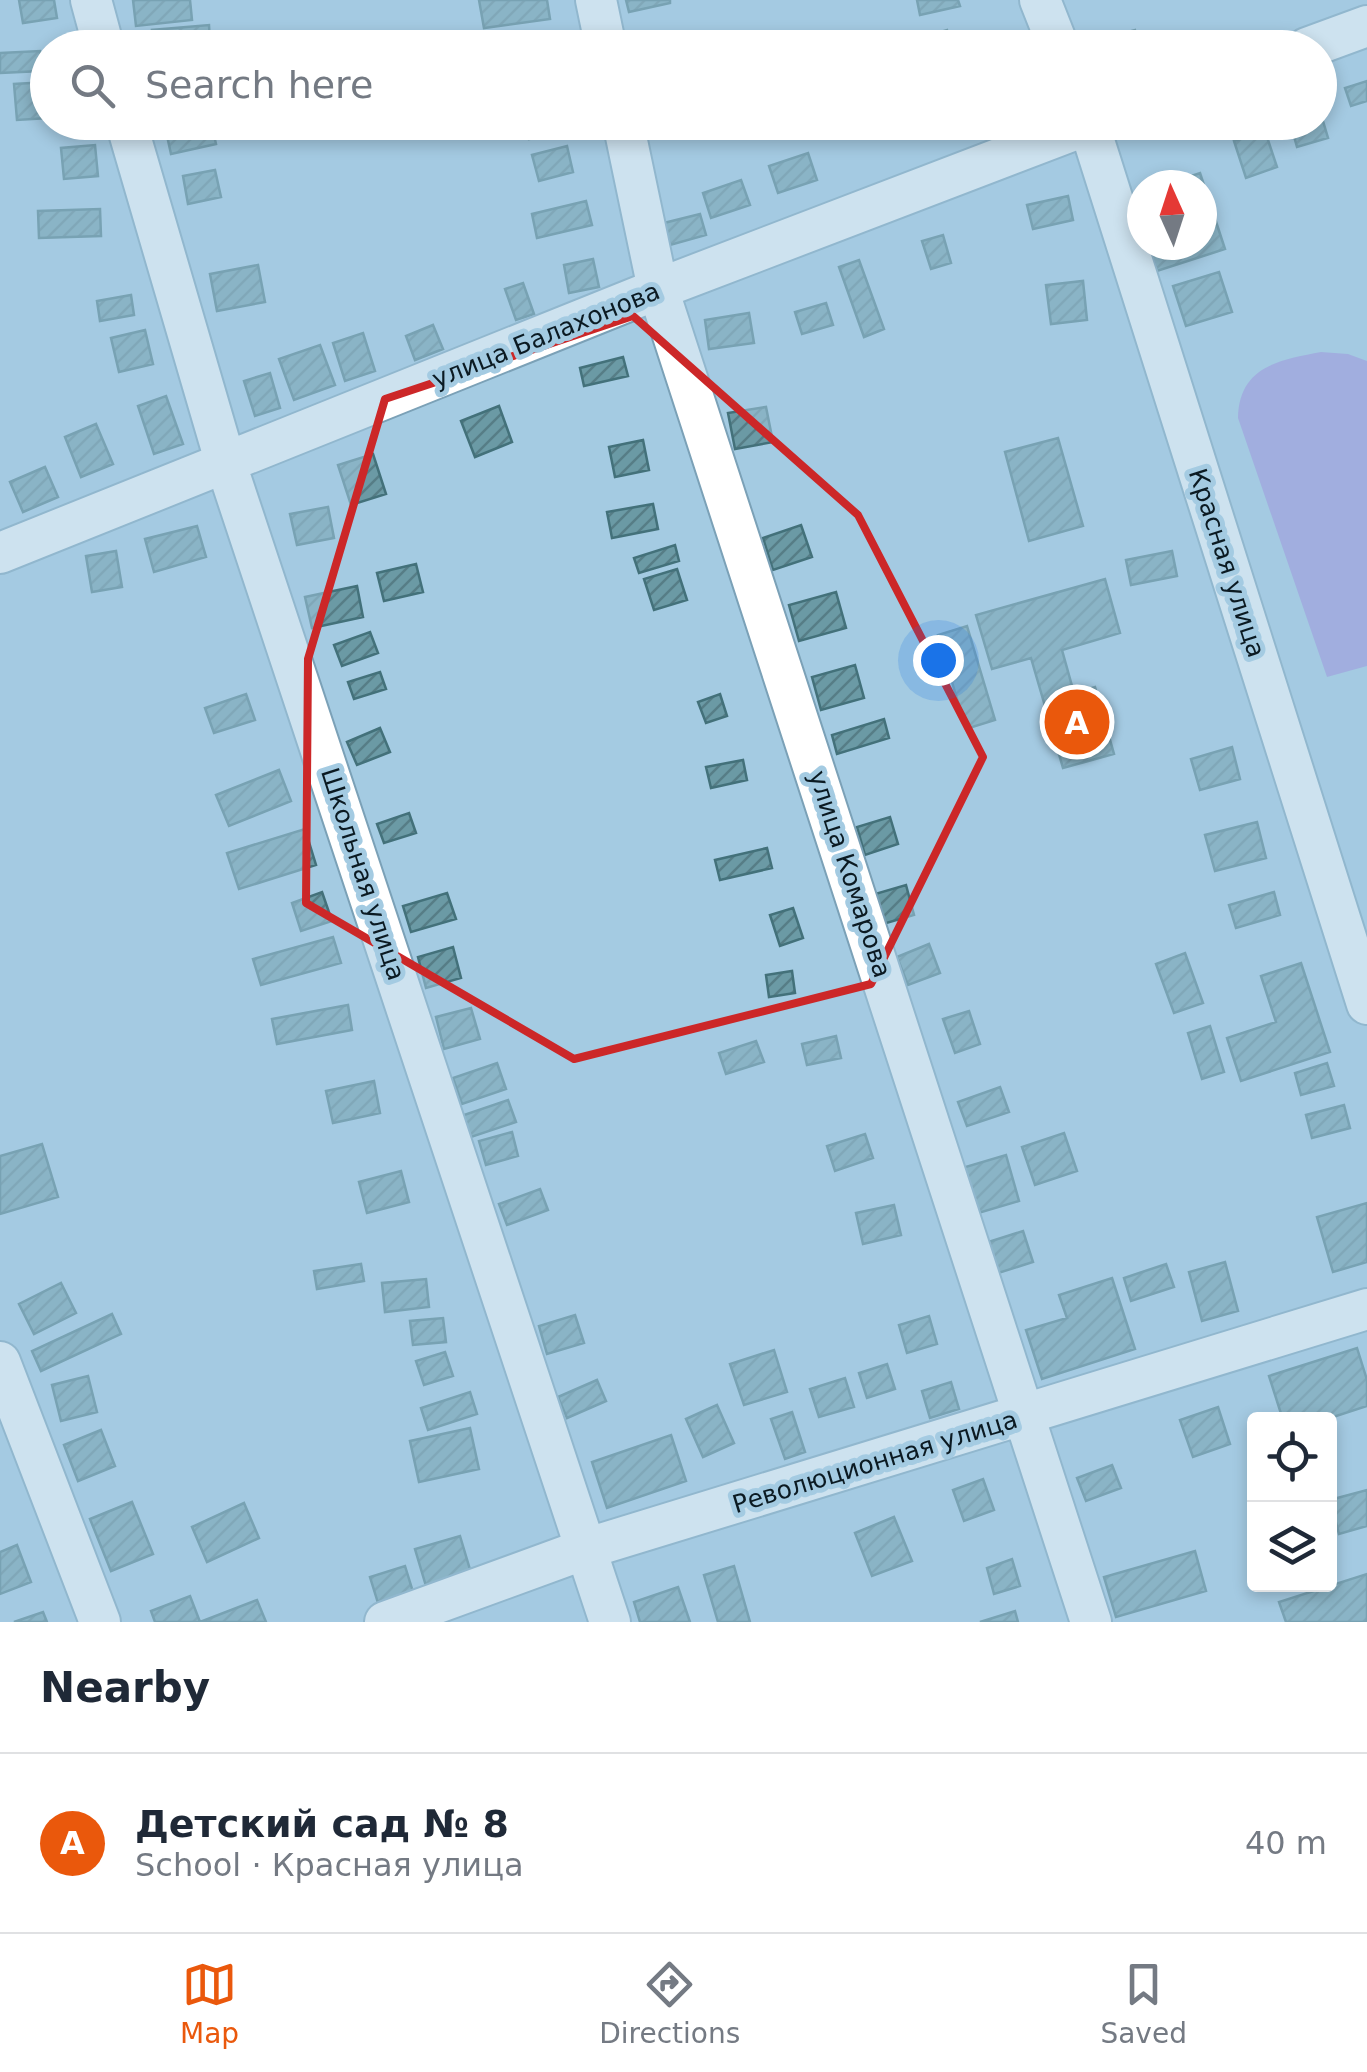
<!DOCTYPE html>
<html lang="en">
<head>
<meta charset="utf-8">
<style>
	body { margin:0; font-family:"DejaVu Sans",sans-serif; background:#f6f6f7; color:#1f2937 }
	.controls { position:absolute; right:30px; bottom:30px; display:grid; overflow:hidden; border-radius:10px; box-shadow:0 5px 15px #0003 }
	.controls button { width:90px; height:90px; display:grid; place-items:center; padding:0; border:0; border-bottom:2px solid #e0e1e3; background:#fff; color:#1f2937; font:50px sans-serif }
	.compass { position:absolute; left:1127px; top:170px; width:90px; height:90px; border-radius:50%; background:#fff; box-shadow:0 5px 15px #0003; rotate:357deg }
	.you { position:absolute; left:938px; top:660px; width:35px; height:35px; margin:-25px; border:8px solid #fff; border-radius:50%; background:#1a73e8; box-shadow:0 0 0 15px #1a73e833 }
	.badge { display:grid; place-items:center; width:65px; height:65px; border-radius:50%; background:#ea580c; color:#fff; font-size:32px; font-weight:700 }
	.pin { position:absolute; translate:-50% -50%; border:5px solid #fff; box-shadow:0 2px 10px #0006 }
	.list { margin:0; padding:0; list-style:none }
	h2 { display:flex; justify-content:space-between; align-items:center; height:130px; margin:0; padding:0 40px; font-size:42px }
	h2 small { font-size:32px; font-weight:400; color:#747a83 }
	.list li { display:grid; grid-template-columns:65px 1fr auto; gap:30px; align-items:center; box-sizing:border-box; height:180px; padding:0 40px; border-top:2px solid #e0e1e3 }
	.list b { display:block; font-size:38px; white-space:nowrap }
	.list p { margin:0; font-size:32px; white-space:nowrap; color:#747a83 }
	.list em { font-size:32px; font-style:normal; color:#747a83 }
	.icon { flex:none; width:55px; height:55px; fill:none; stroke:currentColor; stroke-width:2; stroke-linecap:round; stroke-linejoin:round }
	.map { position:relative; flex:none; width:1367px; height:1622px; overflow:hidden }
	.search { position:absolute; background:#fff; box-shadow:0 5px 15px #0003; left:30px; right:30px; top:30px; height:110px; display:flex; align-items:center; gap:25px; box-sizing:border-box; padding:0 35px; border-radius:55px; color:#747a83; font-size:38px }
	.sheet { height:310px; background:#fff }
	nav { display:flex; justify-content:space-around; align-items:center; box-sizing:border-box; height:140px; border-top:2px solid #e0e1e3; background:#fff; font-size:28px; color:#747a83 }
	nav a { display:grid; justify-items:center; gap:5px }
	nav .on { color:#ea580c }
	.map>svg:first-child { display:block }
	.pitch { fill:#9d8ddb }
	.building { fill:url(#building-hatch); stroke:#43717a; stroke-width:2.5 }
	.lines { fill:none; stroke-linecap:round; stroke-linejoin:round }
	.minor-casing { stroke:#7ba1b7; stroke-width:44 }
	.minor { stroke:#fff; stroke-width:40 }
	.marked { fill:none; stroke:#cc2728; stroke-width:8; stroke-linejoin:round }
	.labels { text-anchor:middle; dominant-baseline:central; stroke-width:10; stroke-linejoin:round; paint-order:stroke }
	.street-label { font-size:25px; fill:#0b1a22; stroke:#a4cbe2 }
</style>
</head>
<body>
<div class="map">
<svg width="1367" height="1622" viewBox="0 0 1367 1622">
	<defs>
		<pattern id="building-hatch" width="6" height="6" patternUnits="userSpaceOnUse" patternTransform="scale(2.5)"><rect width="6" height="6" fill="#6b9aa5"/><path d="M-1 1l2-2M0 6l6-6M5 7l2-2" fill="none" stroke="#567d86"/></pattern>
	</defs>
	<rect width="100%" height="100%" fill="#a4cbe2"/>
	<path class="pitch" d="M1321,352L1348,354L1367,361V666L1327,677L1238,418C1239,367 1278,360 1321,352Z"/>
	<path class="building" d="M19,0H54L57,18L23,23Z
		M133,0H190L192,20L136,26Z
		M547,0L550,19L484,28L479,0Z
		M626,0H670V3L629,12Z
		M917,0H958L960,6L920,15Z
		M209,25L210,44L154,48L152,30Z
		M947,30L952,48H916L914,40Z
		M1135,30L1140,48H1077V46Z
		M698,38L699,48H647V45Z
		M40,51L41,71L0,73V53Z
		M1367,81V101L1351,106L1345,88Z
		M48,82V118L17,120L14,84Z
		M1320,111L1328,138L1297,147L1290,122H1320Z
		M164,122H211L216,144L171,154Z
		M526,122H565L567,132L529,139Z
		M1265,131L1277,167L1246,178L1234,141Z
		M95,145L98,176L64,179L61,148Z
		M567,146L573,172L539,181L532,155Z
		M808,153L817,180L778,193L769,166Z
		M215,170L221,197L188,204L183,176Z
		M1200,173L1225,249L1157,271L1148,245H1202V185H1164Z
		M741,180L750,205L711,218L703,193Z
		M1142,192V227L1132,196Z
		M1068,196L1073,220L1033,229L1027,205Z
		M586,201L592,225L537,238L532,214Z
		M100,209L101,236L39,238L38,211Z
		M700,214L706,235L670,245L664,223Z
		M943,235L951,263L931,269L922,241Z
		M593,259L599,287L569,293L564,265Z
		M859,260L884,329L864,337L839,267Z
		M258,265L265,302L217,311L210,274Z
		M1219,272L1232,312L1186,326L1173,286Z
		M1083,281L1087,320L1051,324L1046,285Z
		M523,283L534,314L516,320L505,289Z
		M131,295L134,315L100,321L97,301Z
		M826,303L833,325L802,334L795,312Z
		M749,313L754,343L709,349L705,320Z
		M433,325L443,349L415,360L406,336Z
		M145,330L153,364L119,372L111,338Z
		M363,333L375,371L345,381L333,343Z
		M320,345L335,385L294,400L279,359Z
		M623,357L628,376L584,386L580,368Z
		M270,373L280,408L255,416L244,381Z
		M166,396L183,444L154,454L138,406Z
		M499,406L512,442L475,457L461,421Z
		M766,407L773,442L735,449L728,413Z
		M96,424L113,464L81,477L65,437Z
		M1058,438L1083,526L1029,541L1005,452Z
		M643,440L649,470L615,477L609,447Z
		M373,454L386,494L351,505L338,465Z
		M45,467L58,497L23,512L10,482Z
		M653,504L658,529L612,538L607,512Z
		M328,507L334,538L297,545L290,514Z
		M801,525L812,557L773,570L763,538Z
		M197,526L206,557L154,572L145,539Z
		M675,545L679,561L639,573L634,558Z
		M116,551L122,587L92,592L86,556Z
		M1172,551L1177,576L1131,585L1126,560Z
		M416,564L423,592L384,601L377,573Z
		M677,569L687,600L654,610L644,579Z
		M1105,579L1120,633L1062,650L1074,693L1095,687L1114,754L1063,768L1031,658L992,669L976,615Z
		M357,586L363,617L312,628L305,597Z
		M836,592L846,628L799,641L789,605Z
		M967,626L995,720L966,729L938,635Z
		M370,632L378,653L342,666L334,645Z
		M855,665L864,698L821,710L812,677Z
		M380,672L386,689L354,699L348,682Z
		M246,694L255,720L214,733L205,708Z
		M720,694L727,716L706,723L698,702Z
		M884,719L889,738L837,754L832,735Z
		M380,728L390,752L357,765L347,742Z
		M1232,747L1240,779L1200,790L1191,759Z
		M743,760L747,780L711,788L706,767Z
		M279,770L291,801L229,826L216,795Z
		M409,813L416,833L384,843L377,824Z
		M890,817L898,844L865,855L857,827Z
		M1257,822L1266,858L1215,871L1205,835Z
		M305,829L316,865L239,889L227,853Z
		M767,848L772,868L720,880L715,860Z
		M906,885L914,915L883,924L875,894Z
		M322,892L332,921L301,931L292,903Z
		M1274,892L1280,915L1236,928L1229,905Z
		M447,893L456,919L411,932L403,906Z
		M793,908L803,938L780,946L770,915Z
		M333,937L341,963L261,985L253,959Z
		M929,944L940,973L908,985L897,957Z
		M453,947L461,978L426,988L418,957Z
		M1185,953L1203,1003L1174,1013L1156,964Z
		M1301,963L1330,1052L1241,1081L1227,1038L1276,1022L1261,976Z
		M792,971L795,993L769,997L766,975Z
		M348,1005L352,1030L277,1044L272,1019Z
		M471,1008L480,1039L444,1049L436,1017Z
		M969,1011L980,1044L955,1053L943,1019Z
		M1210,1026L1224,1072L1202,1079L1188,1033Z
		M836,1036L841,1058L807,1065L802,1044Z
		M756,1041L764,1062L726,1074L719,1053Z
		M497,1063L506,1089L462,1104L453,1078Z
		M1327,1063L1334,1086L1301,1095L1295,1073Z
		M374,1081L380,1113L333,1123L326,1091Z
		M1000,1087L1009,1112L967,1126L958,1102Z
		M508,1100L516,1122L468,1138L461,1116Z
		M1344,1105L1350,1128L1312,1138L1306,1115Z
		M512,1132L518,1156L486,1165L479,1141Z
		M1064,1133L1077,1171L1035,1185L1022,1147Z
		M865,1134L873,1158L835,1171L827,1146Z
		M42,1144L58,1197L0,1214V1156Z
		M1006,1155L1019,1201L975,1214L962,1168Z
		M401,1171L409,1202L367,1213L359,1182Z
		M540,1189L548,1210L507,1225L499,1204Z
		M1367,1203V1262L1333,1272L1317,1217Z
		M894,1205L901,1235L863,1244L856,1213Z
		M1023,1231L1033,1262L995,1274L985,1243Z
		M1225,1262L1238,1311L1202,1321L1189,1272Z
		M361,1264L364,1281L317,1289L314,1271Z
		M1166,1264L1174,1287L1131,1301L1124,1278Z
		M1112,1278L1135,1349L1042,1379L1026,1330L1067,1318L1059,1295Z
		M426,1279L429,1307L385,1312L382,1283Z
		M61,1283L76,1313L34,1334L19,1304Z
		M112,1314L121,1334L41,1371L32,1351Z
		M575,1315L584,1343L547,1354L539,1326Z
		M929,1316L937,1344L907,1353L899,1325Z
		M443,1318L446,1342L413,1345L410,1321Z
		M1357,1348L1367,1380V1406L1324,1420H1283L1269,1376Z
		M774,1350L787,1392L744,1405L730,1364Z
		M445,1352L453,1376L424,1385L416,1361Z
		M887,1364L895,1389L867,1398L859,1373Z
		M88,1376L97,1412L61,1421L52,1385Z
		M845,1378L854,1407L819,1417L810,1389Z
		M597,1380L606,1401L567,1418L558,1397Z
		M951,1382L959,1409L930,1418L922,1391Z
		M470,1392L477,1414L428,1430L421,1408Z
		M717,1405L734,1443L703,1457L686,1419Z
		M1218,1407L1230,1444L1193,1457L1180,1420Z
		M792,1412L805,1452L785,1459L771,1419Z
		M470,1428L479,1469L419,1482L410,1441Z
		M101,1430L115,1466L78,1481L64,1445Z
		M671,1435L686,1481L607,1508L592,1462Z
		M1112,1465L1121,1488L1086,1501L1077,1478Z
		M983,1479L994,1510L964,1521L953,1490Z
		M1367,1490V1526L1339,1534L1330,1500Z
		M132,1502L153,1554L111,1571L90,1519Z
		M244,1503L259,1538L207,1562L192,1527Z
		M894,1517L912,1561L872,1576L855,1533Z
		M460,1536L471,1573L426,1586L415,1549Z
		M17,1545L31,1582L0,1594V1552Z
		M1195,1551L1206,1591L1116,1617L1104,1577Z
		M1012,1559L1020,1586L994,1594L987,1568Z
		M405,1566L413,1592L378,1603L370,1577Z
		M734,1566L750,1622H718L704,1575Z
		M1367,1574V1622H1286L1279,1602Z
		M678,1587L690,1622H640L634,1602Z
		M190,1596L200,1622L257,1600L266,1622H155L151,1611Z
		M1015,1611L1018,1622H980Z
		M43,1612L47,1622H14Z"/>
	<g class="lines">
		<defs>
			<path id="minor" d="M91,0L104,48
				M596,0L606,48
				M1040,0L1059,48
				M1307,48L1367,26
				M126,122L226,464L610,1622
				M623,122L658,289L1091,1622
				M1088,122L1367,1004
				M0,553L658,289L1095,122
				M0,1362L100,1622
				M385,1622L588,1548L1367,1309"/>
		</defs>
		<use href="#minor" class="minor-casing"/>
		<use href="#minor" class="minor"/>
	</g>
	<path d="M0 0H1367V1622H0ZM633,316L858,515L983,757L871,984L574,1059L306,903L308,659L385,399Z" fill="#a4cbe2" fill-opacity=".55" fill-rule="evenodd"/>
	<path class="marked" d="M633,316L858,515L983,757L871,984L574,1059L306,903L308,659L385,399Z"/>
	<g class="labels">
		<g class="street-label">
			<text transform="translate(546 335) rotate(-22)">улица Балахонова</text>
			<text transform="translate(1227 563) rotate(72)">Красная улица</text>
			<text transform="translate(363 874) rotate(72)">Школьная улица</text>
			<text transform="translate(850 874) rotate(72)">улица Комарова</text>
			<text transform="translate(875 1462) rotate(-17)">Революционная улица</text>
		</g>
	</g>
</svg>
<div class="controls">
<button><svg class="icon" aria-label="locate" viewBox="0 0 24 24"><circle cx="12" cy="12" r="6"/><path d="M12 2v4M12 18v4M2 12h4M18 12h4"/></svg></button>
<button><svg class="icon" aria-label="layers" viewBox="0 0 24 24"><path d="M12 4l9 5-9 5-9-5zM3 14l9 5 9-5"/></svg></button>
</div>
<svg class="compass" viewBox="-18 -18 36 36"><path d="M0-13l5 13h-10z" fill="#e53935"/><path d="M0 13l5-13h-10z" fill="#747a83"/></svg>
<div class="you"></div>
<div class="pin badge" style="left:1077px;top:722px">A</div>
<div class="search"><svg class="icon" aria-label="search" viewBox="0 0 24 24"><circle cx="10" cy="10" r="6"/><path d="M15 15l6 6"/></svg>Search here</div>
</div>
<section class="sheet">
<h2>Nearby<small></small></h2>
<ul class="list">
<li><span class="badge">A</span><div><b>Детский сад № 8</b><p>School · Красная улица</p></div><em>40 m</em></li>
</ul>
</section>
<nav>
<a class="on"><svg class="icon" aria-label="map" viewBox="0 0 24 24"><path d="M3 6l6-2 6 2 6-2v14l-6 2-6-2-6 2zM9 4v14M15 6v14"/></svg>Map</a>
<a><svg class="icon" aria-label="directions" viewBox="0 0 24 24"><path d="M12 3l9 9-9 9-9-9zM9 14v-3h6M13 9l2 2-2 2"/></svg>Directions</a>
<a><svg class="icon" aria-label="saved" viewBox="0 0 24 24"><path d="M7 4h10v16l-5-4-5 4z"/></svg>Saved</a>
</nav>
</body>
</html>
